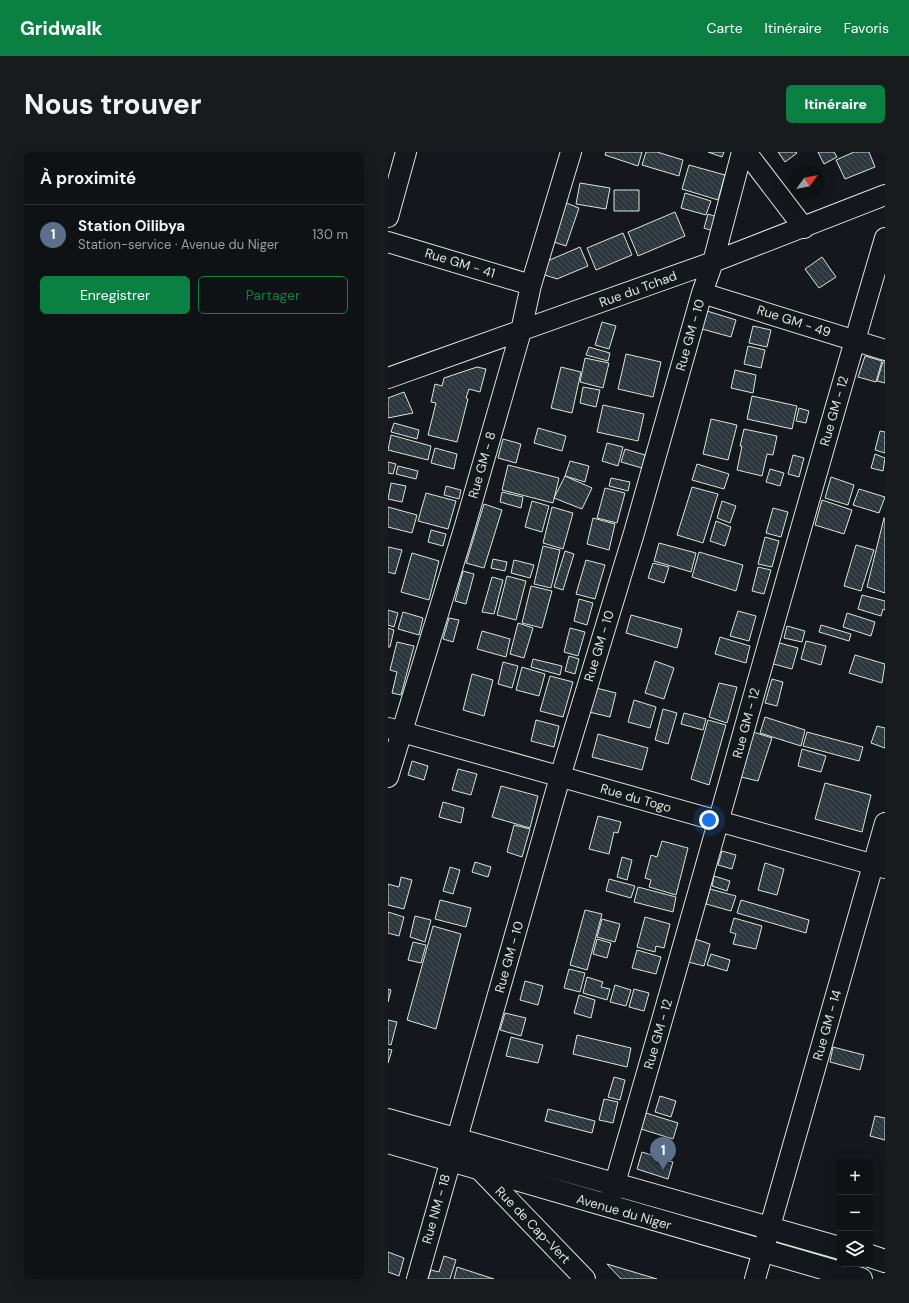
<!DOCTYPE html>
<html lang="fr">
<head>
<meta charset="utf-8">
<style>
	body { margin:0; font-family:"DM Sans",sans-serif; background:#181b1e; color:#f1f3f6 }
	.controls { position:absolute; right:12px; bottom:12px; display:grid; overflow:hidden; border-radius:6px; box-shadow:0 4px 16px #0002 }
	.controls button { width:36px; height:36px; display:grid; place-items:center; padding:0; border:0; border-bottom:1px solid #2f3234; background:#0f1215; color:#f1f3f6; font:20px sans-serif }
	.compass { position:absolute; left:401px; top:12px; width:36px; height:36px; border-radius:50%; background:#0f1215; box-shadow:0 4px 16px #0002; rotate:57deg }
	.you { position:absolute; left:321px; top:668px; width:14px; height:14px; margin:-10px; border:3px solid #fff; border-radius:50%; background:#1a73e8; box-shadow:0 0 0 6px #1a73e833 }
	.badge { display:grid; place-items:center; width:26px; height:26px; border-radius:50%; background:#0b8043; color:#fff; font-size:13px; font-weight:700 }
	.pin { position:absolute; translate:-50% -33px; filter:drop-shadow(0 1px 2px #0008) }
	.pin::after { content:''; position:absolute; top:21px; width:14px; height:12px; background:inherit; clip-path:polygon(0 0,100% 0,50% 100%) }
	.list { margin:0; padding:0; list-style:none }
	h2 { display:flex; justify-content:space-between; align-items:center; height:52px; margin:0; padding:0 16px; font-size:17px }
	h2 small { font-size:13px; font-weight:400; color:#9b9ea0 }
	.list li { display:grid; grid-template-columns:26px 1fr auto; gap:12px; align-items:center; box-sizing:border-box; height:60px; padding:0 16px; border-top:1px solid #2f3234 }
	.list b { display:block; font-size:15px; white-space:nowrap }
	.list p { margin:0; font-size:13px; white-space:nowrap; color:#9b9ea0 }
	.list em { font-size:13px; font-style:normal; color:#9b9ea0 }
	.actions { display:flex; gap:8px; padding:12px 16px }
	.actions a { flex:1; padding:9px 0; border:1px solid #0b8043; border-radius:6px; text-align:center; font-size:14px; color:#0b8043 }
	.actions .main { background:#0b8043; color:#fff }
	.icon { flex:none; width:22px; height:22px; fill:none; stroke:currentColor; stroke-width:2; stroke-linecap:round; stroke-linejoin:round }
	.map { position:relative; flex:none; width:497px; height:1127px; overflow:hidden; border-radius:6px }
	header { display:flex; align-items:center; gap:24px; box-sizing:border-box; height:56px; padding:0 20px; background:#0b8043; color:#fff }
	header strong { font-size:19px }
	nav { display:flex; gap:22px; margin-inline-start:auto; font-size:14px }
	.intro { display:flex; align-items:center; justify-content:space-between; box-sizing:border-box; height:96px; padding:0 24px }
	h1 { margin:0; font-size:28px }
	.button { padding:10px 18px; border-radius:6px; background:#0b8043; color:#fff; font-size:14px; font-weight:700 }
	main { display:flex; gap:24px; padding:0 24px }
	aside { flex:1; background:#0f1215; border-radius:6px; box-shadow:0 4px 16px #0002 }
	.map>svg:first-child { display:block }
	.building { fill:url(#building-back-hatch); stroke:#d8e6dc }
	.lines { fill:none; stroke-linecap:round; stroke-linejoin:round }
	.minor-casing { stroke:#d8e6dc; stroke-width:22 }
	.major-casing { stroke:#d8e6dc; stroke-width:24 }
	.minor { stroke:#14181c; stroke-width:20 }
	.major { stroke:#14181c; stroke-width:22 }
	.labels { text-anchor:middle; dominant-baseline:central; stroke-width:3; stroke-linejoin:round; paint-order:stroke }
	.street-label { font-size:13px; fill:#d8e6dc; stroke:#14181c }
</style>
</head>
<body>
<header>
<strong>Gridwalk</strong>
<nav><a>Carte</a><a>Itinéraire</a><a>Favoris</a></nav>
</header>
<div class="intro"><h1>Nous trouver</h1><a class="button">Itinéraire</a></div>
<main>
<aside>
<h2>À proximité<small></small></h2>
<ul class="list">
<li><span class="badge" style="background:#5c6f8a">1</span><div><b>Station Oilibya</b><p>Station-service · Avenue du Niger</p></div><em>130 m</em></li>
</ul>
<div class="actions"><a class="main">Enregistrer</a><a>Partager</a></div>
</aside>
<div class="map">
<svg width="497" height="1127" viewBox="0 0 497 1127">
	<defs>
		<pattern id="building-back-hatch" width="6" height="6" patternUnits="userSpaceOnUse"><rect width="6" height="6" fill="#2c363c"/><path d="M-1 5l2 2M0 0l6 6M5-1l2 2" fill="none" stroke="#4a5358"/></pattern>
	</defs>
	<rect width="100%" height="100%" fill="#14181c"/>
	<path class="building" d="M218,0H254L250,14L217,3Z
		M258,0H269L295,8L291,24L254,13Z
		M320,0H336L334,5Z
		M390,0H408L409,1L397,10Z
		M430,0H446L449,5L436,12Z
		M466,0H481L487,15L457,27L448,8Z
		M301,13L337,23L330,48L294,37Z
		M192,31L222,36L218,57L188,52Z
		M226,38H251V59H226Z
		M297,41L323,49L318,63L293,56Z
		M171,48L191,56L178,94L157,87Z
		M287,60L297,84L250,104L240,80Z
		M320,62L329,65L325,79L316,76Z
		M235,81L244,103L208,118L199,96Z
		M192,95L200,114L169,127L154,122L157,110Z
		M434,105L448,125L431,136L417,117Z
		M319,159L348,168L343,185L314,177Z
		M214,170L228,174L221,197L207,193Z
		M365,174L383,178L379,195L361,191Z
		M360,194L377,198L373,216L356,212Z
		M201,195L222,201L220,209L198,203Z
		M238,202L273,210L265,245L230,237Z
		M477,204L494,209L488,230L470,225Z
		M197,206L221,211L215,236L192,230Z
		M495,210H497V231L489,229Z
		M89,215L98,217L92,240L81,237L78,246L80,247L69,290L40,283L48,251L43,250L47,232L54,234L56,226Z
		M173,215L193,220L184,261L163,256Z
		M347,218L368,223L365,241L343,236Z
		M195,235L212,238L208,255L192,251Z
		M16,240L25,261L0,266V246Z
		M364,244L409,254L404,277L359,267Z
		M215,253L256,262L250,289L209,280Z
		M411,256L421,259L418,271L408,269Z
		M323,267L349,273L340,308L315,302Z
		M6,271L31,278L29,287L3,280Z
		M150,276L178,284L174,299L146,291Z
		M356,277L389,284L385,303L379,302L374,324L349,318L354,294H352Z
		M492,279L497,280V301L487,298Z
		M3,283L43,294L40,308L0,298Z
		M115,287L133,292L128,311L110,306Z
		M219,291L235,295L230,314L214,309Z
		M47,296L69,302L66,317L43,311Z
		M237,297L257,303L254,316L233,310Z
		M487,302L497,306L495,319L483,316Z
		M405,303L416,306L411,325L400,322Z
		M182,309L201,314L197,330L177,324Z
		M0,310L8,312L5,322L0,321Z
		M309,312L341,322L336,337L304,328Z
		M120,313L171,326L165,351L114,338Z
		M10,314L30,319L28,327L8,322Z
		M382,317L396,321L392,334L378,330Z
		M177,324L204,336L194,357L166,346Z
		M443,325L466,333L460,353L437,346Z
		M223,326L242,330L240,339L221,334Z
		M3,331L18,334L14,350L0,347Z
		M58,334L73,338L71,347L56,343Z
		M304,335L330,342L315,391L289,383Z
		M217,336L237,341L229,371L209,366Z
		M471,337L497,345L491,361L465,353Z
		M114,340L135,345L133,356L112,350Z
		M38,341L68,349L60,377L30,369Z
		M434,348L464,358L456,382L427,373Z
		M144,349L161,354L154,380L137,375Z
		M334,349L348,354L342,371L329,366Z
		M96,352L114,358L96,416L78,411Z
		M0,355L29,363L24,381L0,375Z
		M164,355L185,361L175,397L155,391Z
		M385,356L400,360L393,385L378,381Z
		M205,366L227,372L221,398L199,392Z
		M496,366H497V441L479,435Z
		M328,369L343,375L337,394L322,389Z
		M43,378L58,382L55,394L40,390Z
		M377,385L391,389L384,415L370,412Z
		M271,391L308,401L303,420L266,409Z
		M468,393L486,398L473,439L456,434Z
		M155,394L172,398L163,436L146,432Z
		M0,395L14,398L7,422L0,420Z
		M177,399L186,402L175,438L166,435Z
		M311,400L355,413L348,439L304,425Z
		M24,401L51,409L41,448L13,440Z
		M105,407L119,410L117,419L103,416Z
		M126,408L146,413L142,426L123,421Z
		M198,408L217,413L207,447L188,442Z
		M265,411L281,415L276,431L260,426Z
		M370,415L383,418L376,442L364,439Z
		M75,419L86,422L78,452L67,449Z
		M119,424L138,429L128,468L109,463Z
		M104,425L115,428L106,462L94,460Z
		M143,434L164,439L154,476L134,471Z
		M474,443L497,449V458L495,457L493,464L470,457Z
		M191,447L205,451L199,473L186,469Z
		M0,458L10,461L6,475L0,473Z
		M350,459L368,464L361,489L342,484Z
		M15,460L35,466L31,483L10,477Z
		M459,461L487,470L483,484L455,475Z
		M243,463L294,477L289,496L238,481Z
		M61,466L71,468L65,490L55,487Z
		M130,471L145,476L136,506L122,502Z
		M433,473L463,482L461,489L431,480Z
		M399,474L417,479L414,490L396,486Z
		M0,476L6,478L2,495H0Z
		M182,476L197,480L190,504L176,500Z
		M94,479L122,487L118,505L89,497Z
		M332,485L362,494L358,511L327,502Z
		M418,489L438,494L433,513L413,507Z
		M9,490L26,494L13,543L4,541L9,520L2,518Z
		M388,490L410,496L404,517L382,511Z
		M467,503L497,512L494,531L461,521Z
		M181,504L191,507L187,522L177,519Z
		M145,507L174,514L172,523L143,515Z
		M267,509L286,516L276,547L257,541Z
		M115,510L130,514L124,536L110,532Z
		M134,515L157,522L151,544L128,538Z
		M84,522L105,528L96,564L75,558Z
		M162,524L185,530L175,565L152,559Z
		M384,527L395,530L389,554L377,551Z
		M331,531L349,535L339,571L321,565Z
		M208,536L228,541L222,565L201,560Z
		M246,548L268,555L262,576L240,570Z
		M275,557L289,561L280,592L267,588Z
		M296,561L318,567L315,578L293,572Z
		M377,565L417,578L413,594L372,581Z
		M148,568L171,574L166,595L143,589Z
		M320,568L338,573L321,633L303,627Z
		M489,574L497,576V596L483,591Z
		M365,580L384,586L370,629L353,625Z
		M419,580L475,595L471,609L415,594Z
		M210,582L260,596L254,618L204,605Z
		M414,597L438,604L433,620L410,614Z
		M24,609L40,614L36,628L20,623Z
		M70,617L89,622L83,643L64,638Z
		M437,631L483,643L474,680L427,667Z
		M113,634L150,644L142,676L104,665Z
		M55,650L76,656L73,671L51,665Z
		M210,664L233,670L230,681L226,680L221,702L201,697Z
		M126,673L142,677L134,705L119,700Z
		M274,689L300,696L288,743L261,735L263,728L257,726L263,703L269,705Z
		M334,699L348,703L344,717L330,713Z
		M234,705L244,708L239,728L229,725Z
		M87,710L103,715L100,725L84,720Z
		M377,711L396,717L389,743L370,738Z
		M62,715L72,718L65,742L55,739Z
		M326,724L342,729L339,739L324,734Z
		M13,725L24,728L16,757L0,753V732L11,735Z
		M221,727L247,734L243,746L218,739Z
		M250,735L288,745L285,760L246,750Z
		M322,737L348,744L343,759L318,752Z
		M52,748L83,756L78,775L47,767Z
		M353,748L421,768L418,781L349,761Z
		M197,758L214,762L199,818L182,813Z
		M0,760L16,765L11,784L0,781Z
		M27,764L43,768L37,790L22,785Z
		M257,765L282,772L276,796L268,794L267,800L249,795Z
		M346,766L374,774L368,797L345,792L348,782L342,780Z
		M214,767L232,772L227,790L209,785Z
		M45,774L73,782L48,877L19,868Z
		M209,787L223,791L219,806L205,802Z
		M307,787L322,792L316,814L300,810Z
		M25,790L38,793L33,811L20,808Z
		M249,798L273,805L268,822L244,816Z
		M323,802L342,808L339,819L319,813Z
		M181,817L197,821L192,840L176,836Z
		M199,825L215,830L213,835L222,837L219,848L195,841Z
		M137,829L155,834L150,853L132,848Z
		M227,833L243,838L238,854L222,850Z
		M0,837L3,838L0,850Z
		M246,837L261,841L256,859L241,855Z
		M191,843L207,848L203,866L186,861Z
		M117,861L138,866L133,884L112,878Z
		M0,868L9,870L3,893L0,892Z
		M189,883L243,896L239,915L185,902Z
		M123,885L155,893L150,911L118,904Z
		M445,895L476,903L472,918L442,910Z
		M0,897L4,898L0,911Z
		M226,925L237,928L232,948L220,945Z
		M272,944L288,949L283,965L267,960Z
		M216,947L230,950L225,971L211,968Z
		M160,957L207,969L204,981L157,969Z
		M258,961L290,971L285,987L253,977Z
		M487,964L497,966V988L482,984Z
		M254,1000L285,1010L280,1027L249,1017Z
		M0,1100L16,1106L11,1124L0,1120Z
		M56,1104L68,1108L62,1127H40L43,1118L51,1120Z
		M219,1112L269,1127H233Z
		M69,1115L106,1127H66Z"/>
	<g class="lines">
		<defs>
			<path id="minor" d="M358,0L416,76
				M0,65L18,0
				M0,90L143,133
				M314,141L497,198
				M0,226L325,110L497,43
				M0,576L497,716
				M0,625L77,374L133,179L143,133L183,0
				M95,1011L93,1019L197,1127
				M222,1048C316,728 402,406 497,86
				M29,1127L172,625L246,381L314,141L325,110L354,0
				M367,1127L497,671"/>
			<path id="major" d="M0,968L452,1096
				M0,990L473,1127
				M482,1104L497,1109"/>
		</defs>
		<use href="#minor" class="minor-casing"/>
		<use href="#major" class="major-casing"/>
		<use href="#minor" class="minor"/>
		<use href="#major" class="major"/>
	</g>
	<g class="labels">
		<g class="street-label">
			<text transform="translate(72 111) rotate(17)">Rue GM - 41</text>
			<text transform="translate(250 137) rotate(-20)">Rue du Tchad</text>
			<text transform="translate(406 169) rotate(18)">Rue GM - 49</text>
			<text transform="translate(302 183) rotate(-74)">Rue GM - 10</text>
			<text transform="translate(446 259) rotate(-74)">Rue GM - 12</text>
			<text transform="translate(94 313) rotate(-74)">Rue GM - 8</text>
			<text transform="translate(211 494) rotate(-73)">Rue GM - 10</text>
			<text transform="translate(358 571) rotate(-75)">Rue GM - 12</text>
			<text transform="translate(248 646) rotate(16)">Rue du Togo</text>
			<text transform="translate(121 805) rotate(-74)">Rue GM - 10</text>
			<text transform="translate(439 873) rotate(-74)">Rue GM - 14</text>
			<text transform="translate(270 882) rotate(-74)">Rue GM - 12</text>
			<text transform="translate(48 1057) rotate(-74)">Rue NM - 18</text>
			<text transform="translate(236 1060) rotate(16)">Avenue du Niger</text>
			<text transform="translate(145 1073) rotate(46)">Rue de Cap-Vert</text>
		</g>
	</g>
</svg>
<div class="controls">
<button>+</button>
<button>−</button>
<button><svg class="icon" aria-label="layers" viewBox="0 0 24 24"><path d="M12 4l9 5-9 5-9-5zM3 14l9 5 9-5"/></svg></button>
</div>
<svg class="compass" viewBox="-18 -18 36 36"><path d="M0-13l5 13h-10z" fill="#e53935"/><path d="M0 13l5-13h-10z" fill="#9b9ea0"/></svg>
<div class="you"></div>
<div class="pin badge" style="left:275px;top:1018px;background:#5c6f8a">1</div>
</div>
</main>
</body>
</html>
